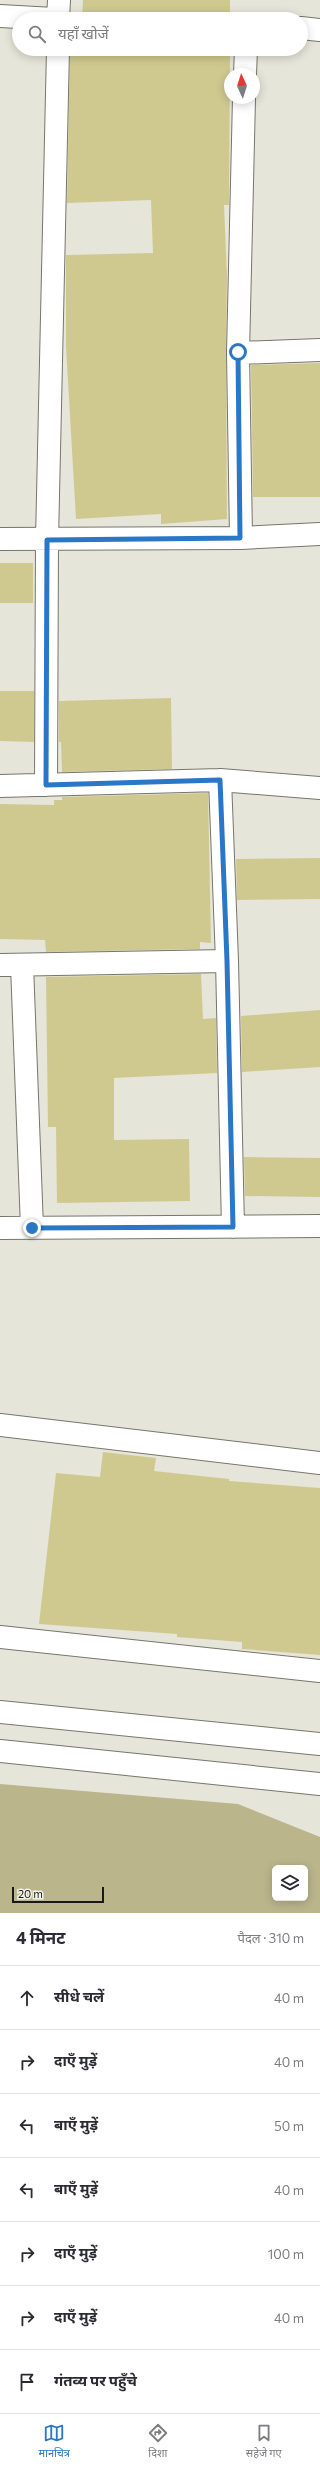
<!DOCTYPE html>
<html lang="hi">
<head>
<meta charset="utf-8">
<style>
	body { margin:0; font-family:Commissioner,"Noto Sans Devanagari",sans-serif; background:#f2f2f3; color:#2b2b33 }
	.controls { position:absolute; right:12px; bottom:12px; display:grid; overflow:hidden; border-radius:6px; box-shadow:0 2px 10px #0003 }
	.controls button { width:36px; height:36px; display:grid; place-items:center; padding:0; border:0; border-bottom:1px solid #e1e1e2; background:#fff; color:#2b2b33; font:20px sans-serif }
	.compass { position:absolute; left:224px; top:68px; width:36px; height:36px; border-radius:50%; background:#fff; box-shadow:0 2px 10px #0003; rotate:356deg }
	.scale { position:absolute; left:12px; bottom:10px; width:92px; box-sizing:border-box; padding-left:4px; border:2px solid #191915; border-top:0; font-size:11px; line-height:14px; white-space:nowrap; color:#191915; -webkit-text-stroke:3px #f3f2e6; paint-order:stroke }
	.stop { position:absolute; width:12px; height:12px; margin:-9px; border:3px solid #2b77c7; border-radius:50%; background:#fff }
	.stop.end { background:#2b77c7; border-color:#fff; box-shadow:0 1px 4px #0008 }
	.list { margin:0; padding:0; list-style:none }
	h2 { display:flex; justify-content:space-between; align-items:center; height:52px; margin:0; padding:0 16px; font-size:17px }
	h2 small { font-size:13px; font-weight:400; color:#7c7c81 }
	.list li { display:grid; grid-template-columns:26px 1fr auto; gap:12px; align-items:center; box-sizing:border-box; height:64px; padding:0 16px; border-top:1px solid #e1e1e2 }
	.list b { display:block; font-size:15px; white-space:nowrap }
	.list em { font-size:13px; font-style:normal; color:#7c7c81 }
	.icon { flex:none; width:22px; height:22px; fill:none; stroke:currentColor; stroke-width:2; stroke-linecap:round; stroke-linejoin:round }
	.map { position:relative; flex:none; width:320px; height:1913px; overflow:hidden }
	.search { position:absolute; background:#fff; box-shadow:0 2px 10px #0003; left:12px; right:12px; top:12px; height:44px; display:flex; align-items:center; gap:10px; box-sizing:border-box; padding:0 14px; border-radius:22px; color:#7c7c81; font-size:15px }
	.sheet { height:500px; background:#fff }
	nav { display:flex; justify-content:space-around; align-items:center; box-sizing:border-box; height:56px; border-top:1px solid #e1e1e2; background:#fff; font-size:11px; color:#7c7c81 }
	nav a { display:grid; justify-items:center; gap:2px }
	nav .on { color:#2b77c7 }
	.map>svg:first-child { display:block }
	.green { fill:#bab58b; fill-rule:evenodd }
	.building { fill:#cfc990 }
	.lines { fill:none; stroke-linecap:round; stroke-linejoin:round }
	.minor-casing { stroke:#77766c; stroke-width:24 }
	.primary-casing { stroke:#77766c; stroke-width:24 }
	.minor { stroke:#fff; stroke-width:22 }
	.primary { stroke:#fff; stroke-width:22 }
	.route { stroke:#2b77c7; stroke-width:5 }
</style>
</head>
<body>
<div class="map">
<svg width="320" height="1913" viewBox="0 0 320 1913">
	<rect width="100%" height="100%" fill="#e6e5d9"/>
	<path class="green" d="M0,1784L238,1804L320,1837V1913H0ZM275,1868H305V1898H275Z"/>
	<path class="building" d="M83,0H230V19H82Z
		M70,49H230L229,205H224L227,275L226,353L227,519L161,524V514L76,519L66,347V255L153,253L151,200L67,203Z
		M320,363V497H253L251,365Z
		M0,563H33V603H0Z
		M0,691H34V742L0,741Z
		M171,698L172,769L62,772L61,742H59V701Z
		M208,793L211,943L200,942V949L46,952L45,940L0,939V804L54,805V800H62V797Z
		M320,858V899L237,900L236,859Z
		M201,974L203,1019L216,1018L217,1073L114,1078V1140L189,1139L190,1201L57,1203L56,1127H48L46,977Z
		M320,1010V1067L242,1072L241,1016Z
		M244,1157L320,1158V1197L245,1196Z
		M103,1452L156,1458L154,1471L229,1479V1481L320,1488V1655L242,1649V1642L177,1637V1634L39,1624L56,1473L100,1477Z"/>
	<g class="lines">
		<defs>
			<path id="minor" d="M0,16L54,19
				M58,19L59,0
				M301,28L320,30
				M245,74L246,49
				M238,353L320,350
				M241,538L238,353L244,98
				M0,539L241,538L320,534
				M220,780L227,961L233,1227
				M46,785L47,540L58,49
				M0,786L220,780L320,788
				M0,965L227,961
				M22,965L32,1228
				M0,1228L320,1226
				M0,1425L320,1463
				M0,1637L320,1671"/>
			<path id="primary" d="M0,1712L320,1744
				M0,1751L320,1784"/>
		</defs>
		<use href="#minor" class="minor-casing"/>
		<use href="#primary" class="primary-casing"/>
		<use href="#minor" class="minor"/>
		<use href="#primary" class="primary"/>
	</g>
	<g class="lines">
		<path class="route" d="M32,1228L233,1227L227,961L220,780L46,785L47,540L240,538L238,352"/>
	</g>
</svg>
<div class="controls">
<button><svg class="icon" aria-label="layers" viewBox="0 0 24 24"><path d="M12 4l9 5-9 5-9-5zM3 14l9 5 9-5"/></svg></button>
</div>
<svg class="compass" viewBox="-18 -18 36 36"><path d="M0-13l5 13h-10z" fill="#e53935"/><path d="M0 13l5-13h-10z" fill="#7c7c81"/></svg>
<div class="scale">20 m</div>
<div class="stop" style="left:238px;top:352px"></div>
<div class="stop end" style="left:32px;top:1228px"></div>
<div class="search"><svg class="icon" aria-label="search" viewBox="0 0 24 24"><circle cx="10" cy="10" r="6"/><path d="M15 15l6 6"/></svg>यहाँ खोजें</div>
</div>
<section class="sheet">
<h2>4 मिनट<small>पैदल · 310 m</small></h2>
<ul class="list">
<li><svg class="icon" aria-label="ahead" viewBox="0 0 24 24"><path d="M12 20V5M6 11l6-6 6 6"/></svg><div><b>सीधे चलें</b></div><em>40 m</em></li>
<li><svg class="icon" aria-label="right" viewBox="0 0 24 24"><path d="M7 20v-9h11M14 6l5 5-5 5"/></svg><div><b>दाएँ मुड़ें</b></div><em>40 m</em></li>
<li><svg class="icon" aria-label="left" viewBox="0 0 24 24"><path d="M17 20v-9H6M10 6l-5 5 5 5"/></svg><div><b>बाएँ मुड़ें</b></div><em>50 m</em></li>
<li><svg class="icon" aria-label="left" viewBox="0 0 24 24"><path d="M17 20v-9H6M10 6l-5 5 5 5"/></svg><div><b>बाएँ मुड़ें</b></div><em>40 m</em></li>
<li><svg class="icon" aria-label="right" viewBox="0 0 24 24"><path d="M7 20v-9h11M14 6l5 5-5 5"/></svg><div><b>दाएँ मुड़ें</b></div><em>100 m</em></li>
<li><svg class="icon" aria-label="right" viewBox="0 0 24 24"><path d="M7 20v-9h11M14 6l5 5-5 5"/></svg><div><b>दाएँ मुड़ें</b></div><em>40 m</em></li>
<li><svg class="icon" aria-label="arrive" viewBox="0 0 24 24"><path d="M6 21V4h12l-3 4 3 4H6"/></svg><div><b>गंतव्य पर पहुँचे</b></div></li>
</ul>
</section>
<nav>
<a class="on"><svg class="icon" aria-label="map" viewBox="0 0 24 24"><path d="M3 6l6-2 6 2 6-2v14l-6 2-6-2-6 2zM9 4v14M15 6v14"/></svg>मानचित्र</a>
<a><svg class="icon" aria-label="directions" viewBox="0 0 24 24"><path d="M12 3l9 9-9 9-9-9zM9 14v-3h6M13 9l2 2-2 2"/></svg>दिशा</a>
<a><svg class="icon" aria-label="saved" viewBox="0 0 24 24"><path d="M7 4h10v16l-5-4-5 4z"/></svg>सहेजे गए</a>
</nav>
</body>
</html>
